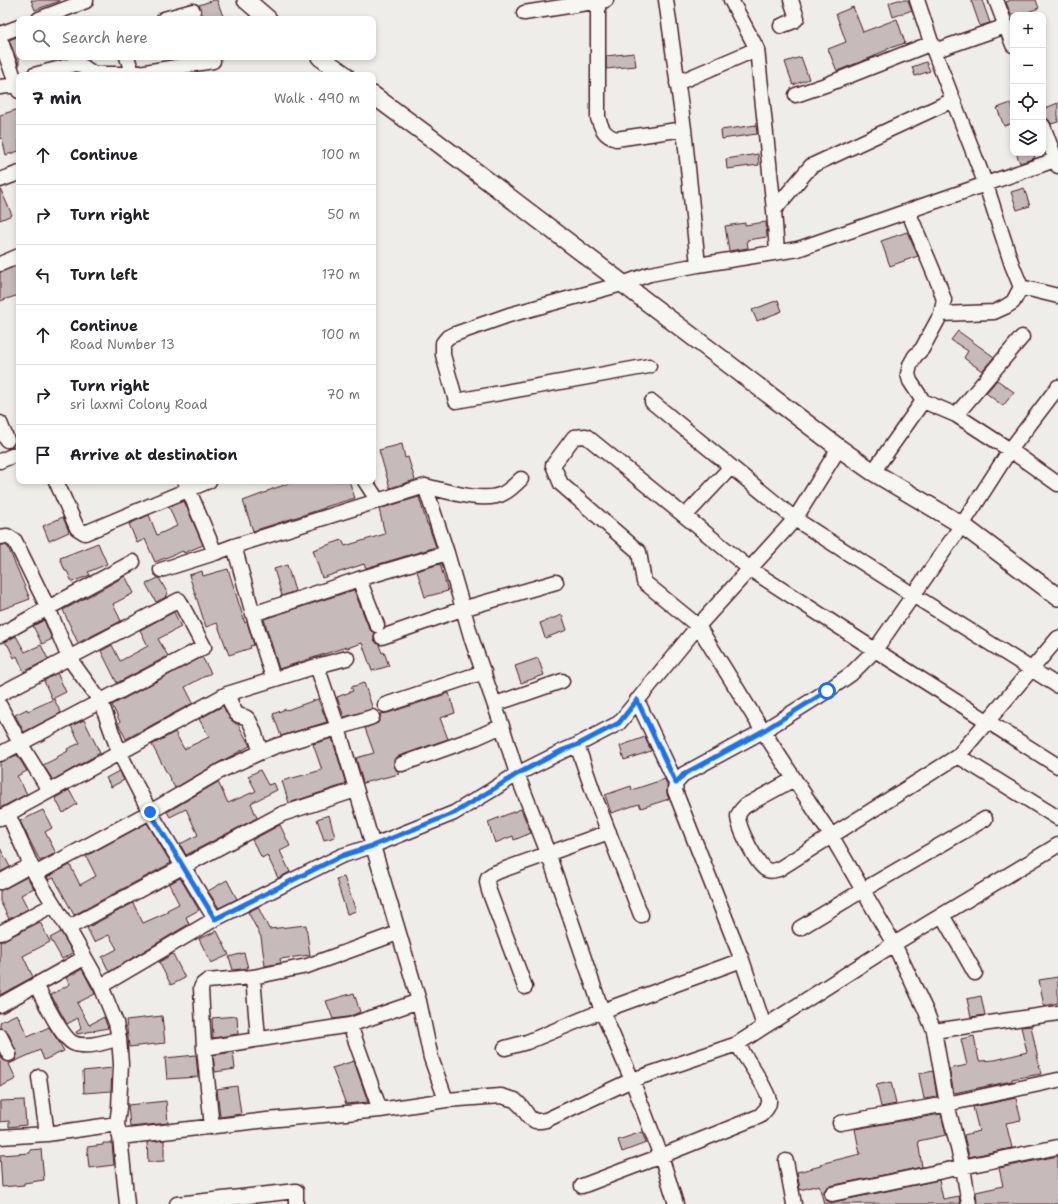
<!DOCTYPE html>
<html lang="en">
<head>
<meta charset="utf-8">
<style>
	body { margin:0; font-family:"Shantell Sans",sans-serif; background:#f2f2f2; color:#202124 }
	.controls { position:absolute; right:12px; top:12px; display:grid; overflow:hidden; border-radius:8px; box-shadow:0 2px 6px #0003 }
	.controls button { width:36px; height:36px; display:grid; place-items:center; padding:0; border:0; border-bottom:1px solid #e0e0e0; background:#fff; color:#202124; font:20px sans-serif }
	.stop { position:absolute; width:12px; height:12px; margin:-9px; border:3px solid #1a73e8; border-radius:50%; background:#fff }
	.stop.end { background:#1a73e8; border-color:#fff; box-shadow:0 1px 4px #0008 }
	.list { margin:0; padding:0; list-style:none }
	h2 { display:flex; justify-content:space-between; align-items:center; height:52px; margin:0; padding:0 16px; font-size:17px }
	h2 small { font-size:13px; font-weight:400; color:#757577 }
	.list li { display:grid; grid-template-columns:26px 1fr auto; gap:12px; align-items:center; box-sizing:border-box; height:60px; padding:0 16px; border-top:1px solid #e0e0e0 }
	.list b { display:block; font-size:15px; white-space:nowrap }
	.list p { margin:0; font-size:13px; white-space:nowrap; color:#757577 }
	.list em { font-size:13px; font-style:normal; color:#757577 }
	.icon { flex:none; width:22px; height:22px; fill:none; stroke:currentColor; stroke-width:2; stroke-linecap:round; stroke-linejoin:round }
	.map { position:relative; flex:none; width:1058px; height:1204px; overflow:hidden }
	.search { position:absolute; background:#fff; box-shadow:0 2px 6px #0003; left:16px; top:16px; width:360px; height:44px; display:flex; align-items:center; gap:10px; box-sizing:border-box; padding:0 14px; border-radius:8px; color:#757577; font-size:15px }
	.panel { position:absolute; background:#fff; box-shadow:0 2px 6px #0003; left:16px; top:72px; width:360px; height:412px; border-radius:8px }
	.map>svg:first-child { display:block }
	.building { fill:#c6babb; stroke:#4a1f2b }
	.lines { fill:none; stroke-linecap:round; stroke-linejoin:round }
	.minor-casing { stroke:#4a1f2b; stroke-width:17 }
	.tertiary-casing { stroke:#4a1f2b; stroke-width:20 }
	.minor { stroke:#f6f6f2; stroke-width:14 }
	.tertiary { stroke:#f6f6f2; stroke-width:17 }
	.route { stroke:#1a73e8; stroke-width:5 }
</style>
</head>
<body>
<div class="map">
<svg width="1058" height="1204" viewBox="0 0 1058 1204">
	<rect width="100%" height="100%" fill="#efedea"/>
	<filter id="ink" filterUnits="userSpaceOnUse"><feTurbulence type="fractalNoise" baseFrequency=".025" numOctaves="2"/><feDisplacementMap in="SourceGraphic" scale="8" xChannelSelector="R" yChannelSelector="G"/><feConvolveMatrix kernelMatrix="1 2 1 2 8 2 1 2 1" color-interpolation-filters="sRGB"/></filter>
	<g filter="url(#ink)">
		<path class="building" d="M31,0H60V1L35,10Z
			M214,0H217L224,19H204L199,5Z
			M898,0H908L912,10L893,17L889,3Z
			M971,0H982L990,23L980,26Z
			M1011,0H1036L1039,8L1020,15H1011L1006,2Z
			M853,7L863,32L897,19L905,43L887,49V50L875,55V56L837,71L828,49L846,42L836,14Z
			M19,36V66L9,40Z
			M634,53L636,66L606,69V56Z
			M801,57L809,79L793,85L785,62Z
			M926,62L930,71L915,76L912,67Z
			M1011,103L1013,108V123L1004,126L997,108Z
			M1058,103V122L1051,124L1049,120L1045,118L1043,109Z
			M19,109V151L6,155L2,138H0V115Z
			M756,125L757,134L722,139L721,130Z
			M1016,153H1033L1035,158L1020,163Z
			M758,154L759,165L727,169L726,159Z
			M0,188L12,215L0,220Z
			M1024,188L1030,206L1017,210L1011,192Z
			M766,222L767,237L747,240L748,248L729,251L725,226L745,223V225Z
			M907,232L918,256L890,266L881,241Z
			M19,265V295L0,301V272Z
			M778,300L782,311L757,321L752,310Z
			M958,331L994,357L982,371L964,358L968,351L951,340Z
			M997,380L1014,392L1003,406L986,393Z
			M402,444L405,458L408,457L415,480L390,488L379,450Z
			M296,481H349L355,498L325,507V508L253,531L243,501L267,492V491Z
			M419,497L427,524H428L436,547L366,568L364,564L322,578L313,550L342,540L345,546L385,534L379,509Z
			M184,501L203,545L184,553L183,551L155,562L145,539L137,543L129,524L149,515L157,535L177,526L169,507Z
			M63,517L69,532L49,541L43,526Z
			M98,543L107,564L88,572L90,575L72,582L67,571H65L60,558Z
			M0,545H5L8,547L30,599L0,610Z
			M440,564L448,591L425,597L417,571Z
			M287,565L295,591L282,596L274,569Z
			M228,569L245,623L247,622L254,645L250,646L251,648L229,655L217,623L206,627L189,575L202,571L203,576Z
			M125,576L134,593L113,604L121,621L78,643L63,610L104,588Z
			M158,578H159L168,594L165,596L166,597L156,602L146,584Z
			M354,590L369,628L371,631L375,633L374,636V640L379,645L382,653L384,652L389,666L372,671L362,643L347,648L346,647L279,669L264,619Z
			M174,612L181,627L158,639L168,656L117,683L101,651L112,645L120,661L148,646L140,630Z
			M562,615L567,630L545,638L540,623Z
			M44,620L52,639L42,644L33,626Z
			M16,636L25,652L41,645L48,659L24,672L17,656L14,658L8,645H7L5,642Z
			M202,657L211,673L185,687L193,703L126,739L118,723L120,722L112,705Z
			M538,658L544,675L521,683L515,666Z
			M57,673L66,692L52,699L44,681Z
			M364,683L373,709L344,717L337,697L353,691L351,687Z
			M449,693L455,713L440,718L448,739L399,756L394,759V766L399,774L363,783L356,758L374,753L365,728L378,723L380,718V714L388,713Z
			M54,699L61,713L24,732L15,715L27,709L28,711Z
			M318,699L327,722L281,736L273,714L286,709L287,710Z
			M223,706L230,719L236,724H238L250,746L218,763L175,788L152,745L175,732L184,749L209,737L199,719Z
			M84,720L100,753L53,780L43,765L57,758V757L68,751L67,749L80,743L71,726Z
			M645,737L651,751L624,760L620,746Z
			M332,738L346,784L289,803L282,781L322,770L313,744Z
			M17,755L27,771L17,776L27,794L0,808V762Z
			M260,770L268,785L274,783L277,790L251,803L257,818L186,855L180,844L198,835L186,809L170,817L167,812L218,782L228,803L256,791L248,776Z
			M119,771L124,780L111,787L106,778Z
			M665,779L667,785V794L669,799L641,808L639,804L611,813L605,795L631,786L632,790Z
			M69,790L77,804L63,813L55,798Z
			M521,809L531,833L514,840L513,836L495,843L488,822Z
			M43,810L52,828L45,832L56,853L40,861L20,821Z
			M329,815L335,837L324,840L317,819Z
			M147,823L171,863L74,915L54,878L49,880L47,877L70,865L80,885L96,876L86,856Z
			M280,825L290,846L280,851L290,872L278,878L267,855L262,858L252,840Z
			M0,848L10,867L0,872Z
			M27,877L34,888L21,895L28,909L9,919L0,901V890L4,889Z
			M344,877L356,911L347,914L336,879Z
			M180,878L199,910L186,917L189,924L109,972L102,957L117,949L109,935L94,942L87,928L133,903L143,923L168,912L167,910L179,904L169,884Z
			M227,880L237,899L219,908L208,891Z
			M258,907L269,929L306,925L310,955L280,959L281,963L265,966L261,937L248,912Z
			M40,922L50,942L23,956L33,977L0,995V942Z
			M217,931L229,955L211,963L199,939Z
			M61,932L73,953L62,959L50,938Z
			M244,953L248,968L233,970L229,957Z
			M173,954L185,978L171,985L159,962Z
			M82,969L95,994L77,1003L89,1025L104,1017L108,1028L77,1034L76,1032L81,1029L78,1018L67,1024L51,995L70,984L66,978Z
			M1058,977V1003L1044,1006L1039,980Z
			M354,993L360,1012L348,1017L333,1019L326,1001Z
			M981,996L985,1015L971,1017L967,999Z
			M17,1014L28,1037L49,1027L59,1042L64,1051L44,1060L40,1050L9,1064L16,1079L0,1087V1055L4,1061L9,1062L13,1061L16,1059L17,1054L8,1032L4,1029L0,1028V1022Z
			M162,1016L165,1043L129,1047L126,1020Z
			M237,1016L238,1034L213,1038L212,1018Z
			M1031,1026L1041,1074L1012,1079V1081L954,1093L949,1069L967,1065L961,1039L974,1036L979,1061L995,1060L1027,1052L1021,1027Z
			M233,1052L235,1069L215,1072L213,1055Z
			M196,1055L198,1077L167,1079L165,1058Z
			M354,1061L368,1102L346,1104L332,1068Z
			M112,1068L111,1091L84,1093L83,1071Z
			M933,1071L937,1097L924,1099L919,1074Z
			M891,1082L896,1104L881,1107L876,1085Z
			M237,1086L241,1114L220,1117L217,1089Z
			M1016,1098L1021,1120L1006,1123L1012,1148L969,1157L964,1135L979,1131L973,1107Z
			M24,1100L26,1125L9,1127V1121L0,1122V1101Z
			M166,1101L168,1123L130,1127L128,1105Z
			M941,1114L946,1135L918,1141L922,1167L830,1186L827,1187L824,1191V1196L826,1200L829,1202H834L939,1180L943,1199L959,1196L960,1204H824L819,1185L800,1190L797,1172L821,1166L820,1164L860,1154L855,1129Z
			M642,1132L646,1143L622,1152L618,1140Z
			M164,1140V1161L148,1162L147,1142Z
			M103,1143H112L114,1165L89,1168L87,1147L103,1145Z
			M41,1149L44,1180L24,1183V1185L2,1187L0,1155L30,1153V1150Z
			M1058,1156V1204H977L976,1192L1003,1186L999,1168Z"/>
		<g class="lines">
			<defs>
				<path id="minor" d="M598,0V118C602,129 604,135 616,139L684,129
					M666,0L684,129L698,265
					M731,0L757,49L774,210L777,252
					M917,0L934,51L986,185L1012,265L1021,287L1058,296
					M996,0L1013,45
					M524,13L606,0
					M39,19L86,1
					M164,19L193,11
					M781,26L794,21L797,18L791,0
					M0,34L19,27
					M0,39L19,91
					M934,51L1006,26
					M127,57L133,75
					M34,75L76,64L80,65L94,74H133L213,61
					M677,83L757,49
					M0,87L17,85
					M796,95L828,84L932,43
					M1043,126L1058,166
					M0,180L19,173
					M774,210L811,166L953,100
					M908,211L939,285L944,300L941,314L922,349L915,356L910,365L908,374L910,381L923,401L956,415L1010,450L1058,484
					M0,264L19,256
					M941,314L994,312L1005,307L1013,302L1021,287
					M649,366L456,401L443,355V343L448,337L455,334L509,315L622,284L650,274L698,265L798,249L1058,159
					M652,402L795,519L913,595L1058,686
					M956,415L1022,337
					M0,423L7,440
					M0,461L19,453
					M873,472L923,401
					M56,481L77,528L85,533L209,481
					M185,481L215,553
					M365,481L378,501
					M685,516L731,467
					M0,537L7,536L15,541L48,608L69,658L101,702L119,752L150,812L215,919
					M234,546L253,614L273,678
					M161,570L215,553L234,546L425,486
					M359,579L377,625
					M253,614L359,579L447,553
					M0,635L48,608L133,562
					M382,637L462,609L556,582
					M317,666L347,658
					M0,694L179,600L204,647L0,754
					M227,694C230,699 232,709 237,714C240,717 245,715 248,719C254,726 257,743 261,752
					M637,700L676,783
					M495,704L562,681
					M385,705L484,672
					M0,706L20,743L49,790
					M502,726L472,640L447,553L425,486C445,491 486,504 504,493C510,490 516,484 521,479
					M577,745L595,797L641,915
					M958,756L1058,818
					M402,764L475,738L502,726L517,774L548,853L602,1011L632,1080L661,1156L676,1204
					M794,779L745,806C742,809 739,812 738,816C738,827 757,866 767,870C771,872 775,870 779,869L958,756L1058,638
					M0,818L227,694L317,666L338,728L419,1001L431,1058L446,1100
					M35,874L150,812L222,770L261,752L276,746L309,736L338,728L372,717
					M0,882L31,865
					M942,915L975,973
					M68,928L282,814L356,790
					M800,928L863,890L985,819
					M0,933L53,905
					M253,977L258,1039
					M36,985C44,999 60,1036 73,1043C86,1049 107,1042 119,1038
					M101,986L215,919L341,856L372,846L454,813L492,790L517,774L563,751L577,745L619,723L698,626L795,519L839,448
					M525,987L489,891L487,882L488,877L494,873L609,832
					M0,1005L84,958
					M350,1025L380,1110
					M764,1026L742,960L675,791L676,783L684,774L763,731L827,691L851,674L875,650L962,525L1010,450L1058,387
					M934,1031L1058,1013
					M0,1036L9,1054
					M204,1048L350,1025L419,1001
					M505,1048L527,1042L602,1011L742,960
					M39,1077L47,1134
					M840,1123L947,1104L1058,1080
					M212,1127L204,1048L201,988L203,984L207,981L253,977L307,966L398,933
					M118,1128L120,1137L127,1204
					M0,1137L47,1134L117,1124L119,1108L121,1064L119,1038L116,1023L101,986L68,928L35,874L8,814
					M120,1137L267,1120L380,1110L446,1100L501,1096L515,1100L522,1107L529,1117L535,1121H540L546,1120L632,1080L737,1044L894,944L1058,845
					M786,1161L794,1204
					M582,1186L661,1156L760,1116C764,1111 770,1107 769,1100C769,1092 743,1053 737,1044
					M832,1194L1058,1147
					M177,1204L296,1191V1204
					M969,1204L963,1168L947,1104L934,1031L925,1009L894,944L832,837L763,731L698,626L644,582L639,552L561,484L553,465L574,437L586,436L750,569L875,650L1058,766"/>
				<path id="tertiary" d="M246,0L268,19
					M320,57L345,75
					M373,95L434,140L839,448L873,472L962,525L1058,597"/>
			</defs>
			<use href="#minor" class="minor-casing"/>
			<use href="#tertiary" class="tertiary-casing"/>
			<use href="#minor" class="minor"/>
			<use href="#tertiary" class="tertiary"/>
		</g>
	</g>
	<g class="lines" filter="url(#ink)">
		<path class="route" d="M150,812L215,919L341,856L372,846L454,813L492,790L517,774L563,750L577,745L619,723L637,700L676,783L684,774L763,731L827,691"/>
	</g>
</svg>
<div class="controls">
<button>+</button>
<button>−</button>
<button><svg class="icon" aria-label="locate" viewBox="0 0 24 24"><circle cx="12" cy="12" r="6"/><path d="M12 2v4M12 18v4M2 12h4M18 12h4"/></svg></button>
<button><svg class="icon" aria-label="layers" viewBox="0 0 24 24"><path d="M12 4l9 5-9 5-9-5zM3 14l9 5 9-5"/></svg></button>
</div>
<div class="stop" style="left:827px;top:691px"></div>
<div class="stop end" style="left:150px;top:812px"></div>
<div class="search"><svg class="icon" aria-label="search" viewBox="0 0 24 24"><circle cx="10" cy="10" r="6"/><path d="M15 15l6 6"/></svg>Search here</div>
<section class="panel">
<h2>7 min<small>Walk · 490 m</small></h2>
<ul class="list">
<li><svg class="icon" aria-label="ahead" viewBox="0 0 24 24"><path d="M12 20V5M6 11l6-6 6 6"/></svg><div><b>Continue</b></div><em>100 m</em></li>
<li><svg class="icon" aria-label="right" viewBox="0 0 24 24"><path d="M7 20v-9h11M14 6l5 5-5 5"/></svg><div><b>Turn right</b></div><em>50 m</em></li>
<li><svg class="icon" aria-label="left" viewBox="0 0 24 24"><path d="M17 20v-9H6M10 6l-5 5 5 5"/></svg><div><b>Turn left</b></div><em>170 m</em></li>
<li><svg class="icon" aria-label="ahead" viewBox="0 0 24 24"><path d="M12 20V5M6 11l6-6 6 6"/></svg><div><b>Continue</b><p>Road Number 13</p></div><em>100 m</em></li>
<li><svg class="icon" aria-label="right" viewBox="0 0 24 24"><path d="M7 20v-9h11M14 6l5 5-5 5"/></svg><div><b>Turn right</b><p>sri laxmi Colony Road</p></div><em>70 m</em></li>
<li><svg class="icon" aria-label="arrive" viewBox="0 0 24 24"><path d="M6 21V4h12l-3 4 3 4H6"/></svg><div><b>Arrive at destination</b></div></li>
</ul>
</section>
</div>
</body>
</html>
